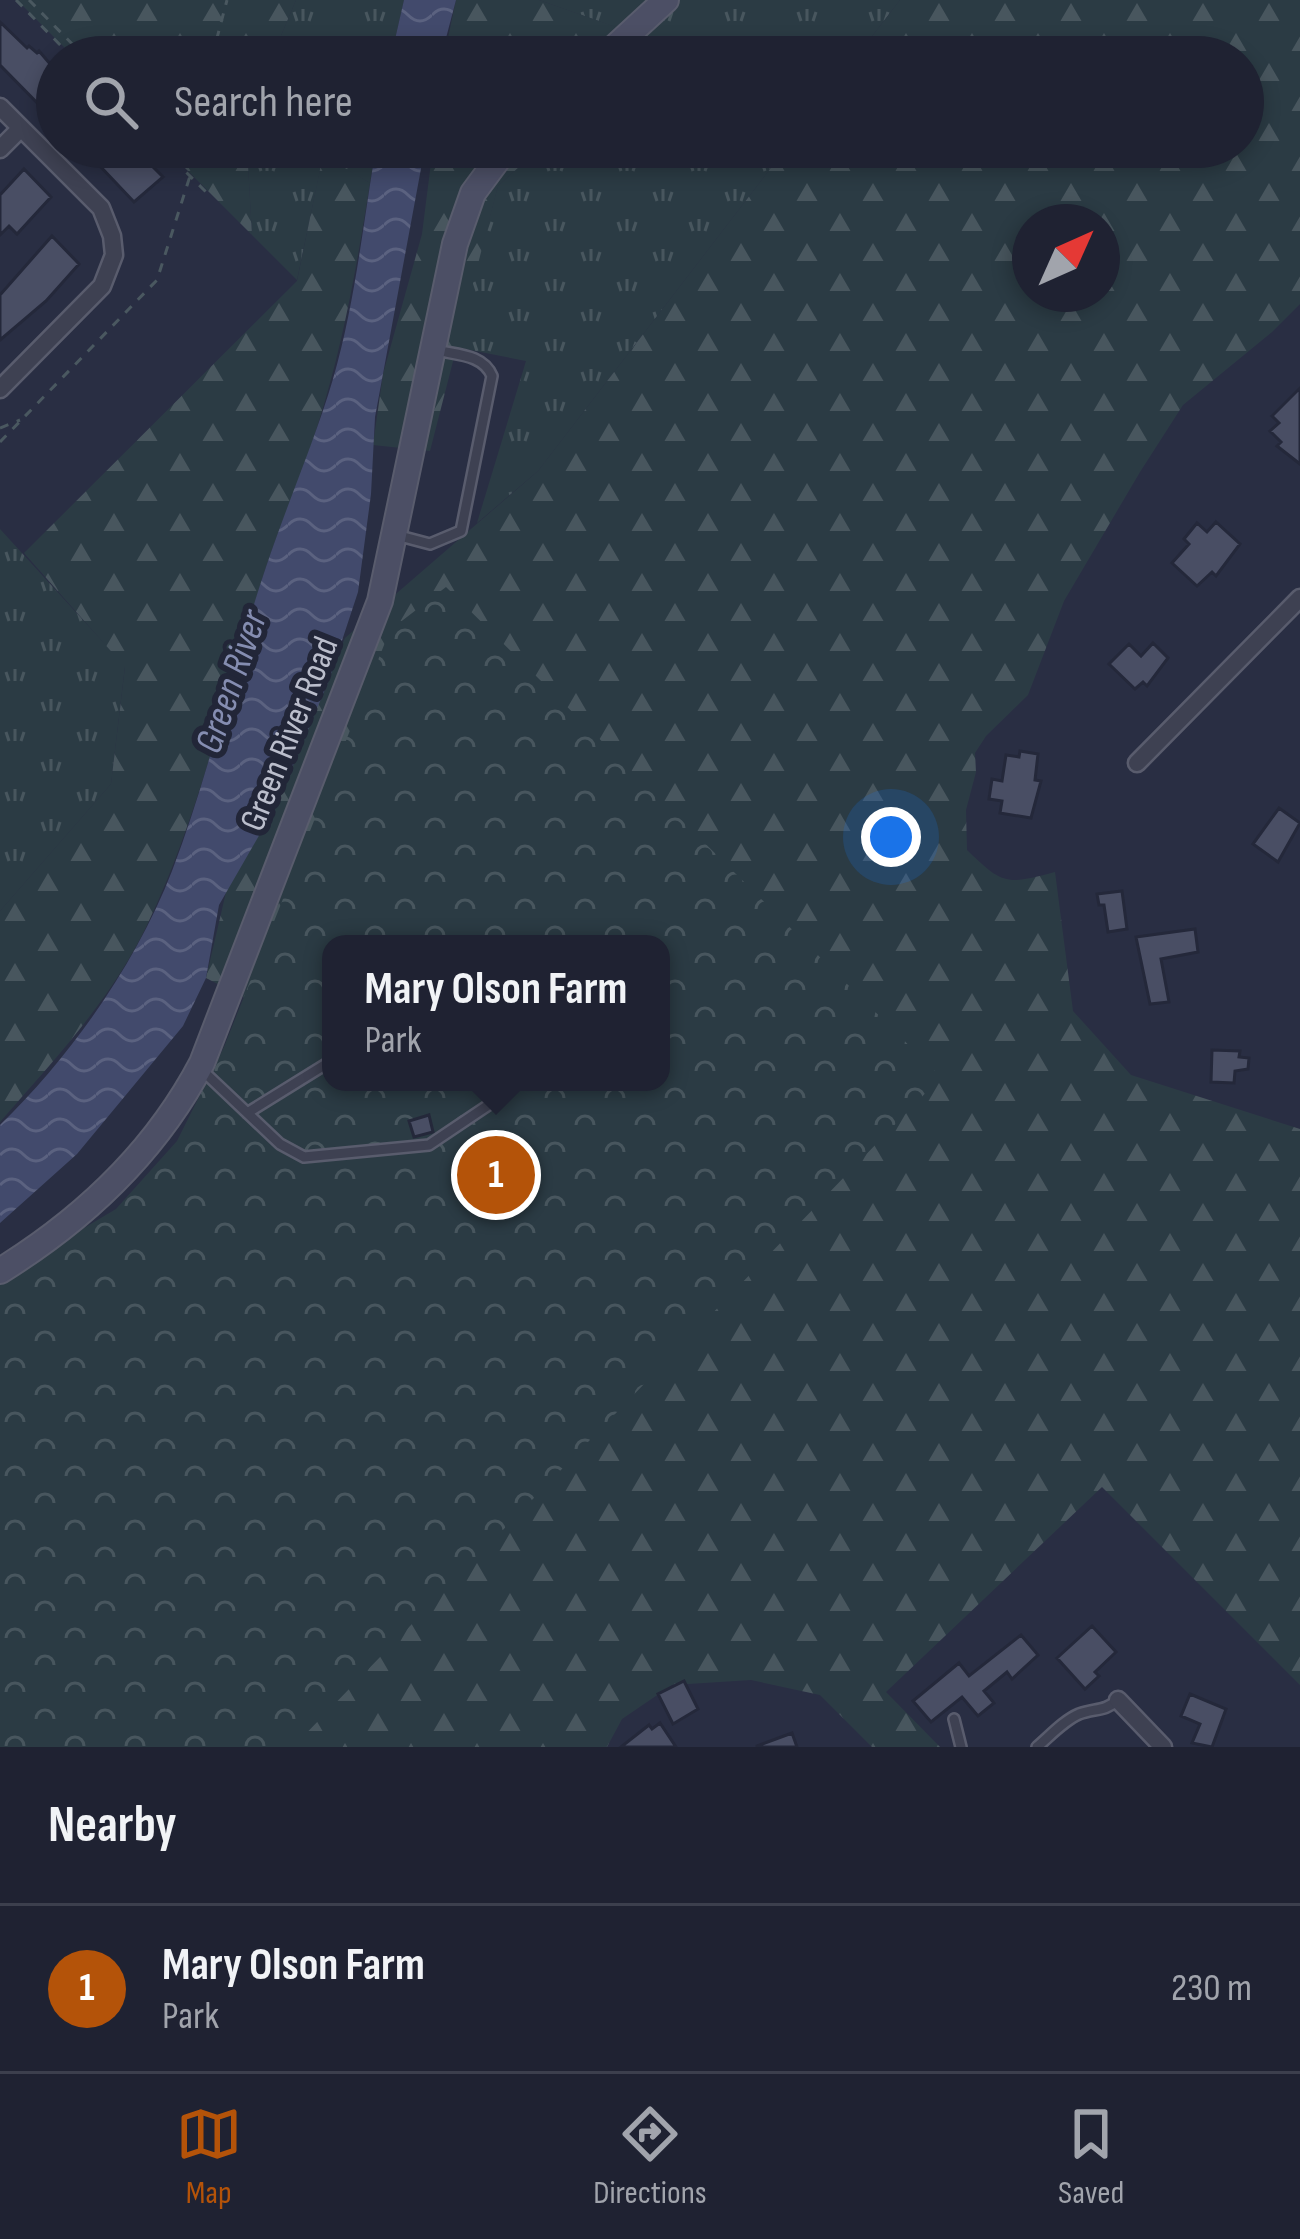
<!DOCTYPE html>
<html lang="en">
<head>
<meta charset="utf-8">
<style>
	body { margin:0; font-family:"Sofia Sans Condensed",sans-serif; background:#2c2f3e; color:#f1f3f6 }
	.compass { position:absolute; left:1012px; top:204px; width:108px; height:108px; border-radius:50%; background:#1f2232; box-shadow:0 6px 18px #0003; rotate:45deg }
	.you { position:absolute; left:891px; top:837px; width:42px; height:42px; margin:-30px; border:9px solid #fff; border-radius:50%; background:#1a73e8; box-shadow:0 0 0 18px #1a73e833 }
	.badge { display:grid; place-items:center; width:78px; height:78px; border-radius:50%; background:#b45309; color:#fff; font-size:39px; font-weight:700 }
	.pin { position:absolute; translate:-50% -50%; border:6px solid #fff; box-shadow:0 3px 12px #0006 }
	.popup { position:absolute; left:322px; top:935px; width:348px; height:156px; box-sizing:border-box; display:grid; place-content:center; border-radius:24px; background:#1f2232; filter:drop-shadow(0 3px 9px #0005); font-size:39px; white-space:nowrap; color:#a1a4ac }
	.popup b { font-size:45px; color:#f1f3f6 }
	.popup::after { content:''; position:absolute; left:50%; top:100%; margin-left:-24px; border:24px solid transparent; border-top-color:#1f2232 }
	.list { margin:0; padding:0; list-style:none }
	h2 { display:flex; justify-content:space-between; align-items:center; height:156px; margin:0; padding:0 48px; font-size:51px }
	h2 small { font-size:39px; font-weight:400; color:#a1a4ac }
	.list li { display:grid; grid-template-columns:78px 1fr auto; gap:36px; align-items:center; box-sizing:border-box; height:168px; padding:0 48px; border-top:3px solid #3c3f4d }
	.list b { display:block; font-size:45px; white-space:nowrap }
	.list p { margin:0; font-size:39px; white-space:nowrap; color:#a1a4ac }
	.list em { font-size:39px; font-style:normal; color:#a1a4ac }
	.icon { flex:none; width:66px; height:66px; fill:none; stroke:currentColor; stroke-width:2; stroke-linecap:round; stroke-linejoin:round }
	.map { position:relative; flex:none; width:1300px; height:1747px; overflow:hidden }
	.search { position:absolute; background:#1f2232; box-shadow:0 6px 18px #0003; left:36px; right:36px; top:36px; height:132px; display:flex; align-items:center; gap:30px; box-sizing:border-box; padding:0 42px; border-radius:66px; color:#a1a4ac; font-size:45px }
	.sheet { height:324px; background:#1f2232 }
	nav { display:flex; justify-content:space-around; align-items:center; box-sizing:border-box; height:168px; border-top:3px solid #3c3f4d; background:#1f2232; font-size:33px; color:#a1a4ac }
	nav a { display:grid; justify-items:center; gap:6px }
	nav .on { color:#b45309 }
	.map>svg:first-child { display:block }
	.grass { fill:url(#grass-tufts) }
	.forest { fill:url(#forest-firs); fill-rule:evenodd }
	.park { fill:url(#park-crowns); fill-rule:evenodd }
	.water { fill:url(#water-waves) }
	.building { fill:#494e64; stroke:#24283a; stroke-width:3 }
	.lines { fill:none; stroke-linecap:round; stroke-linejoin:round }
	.lane-casing { stroke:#595c6d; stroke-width:14 }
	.street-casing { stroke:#595c6d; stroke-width:21 }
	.secondary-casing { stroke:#595c6d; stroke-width:28 }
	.path { stroke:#4a5860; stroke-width:3; stroke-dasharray:9 9; stroke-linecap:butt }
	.lane { stroke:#3e4152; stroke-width:9 }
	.street { stroke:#3e4152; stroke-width:16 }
	.secondary { stroke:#4c4f65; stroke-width:24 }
	.labels { text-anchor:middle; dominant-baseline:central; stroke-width:12; stroke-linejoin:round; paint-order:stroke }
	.street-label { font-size:36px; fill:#bbbecc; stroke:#222638 }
	.water-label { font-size:39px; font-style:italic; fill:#858db1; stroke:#222638 }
</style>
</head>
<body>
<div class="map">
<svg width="1300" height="1747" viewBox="0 0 1300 1747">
	<defs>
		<pattern id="grass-tufts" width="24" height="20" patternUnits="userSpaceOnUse" patternTransform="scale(3)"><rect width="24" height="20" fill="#2b3b44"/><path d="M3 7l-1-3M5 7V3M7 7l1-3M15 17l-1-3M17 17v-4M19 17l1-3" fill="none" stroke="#48565e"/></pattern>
		<pattern id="forest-firs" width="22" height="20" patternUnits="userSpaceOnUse" patternTransform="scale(3)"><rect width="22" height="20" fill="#2b3b44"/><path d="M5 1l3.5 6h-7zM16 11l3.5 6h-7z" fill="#48565e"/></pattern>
		<pattern id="park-crowns" width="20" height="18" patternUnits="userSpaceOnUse" patternTransform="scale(3)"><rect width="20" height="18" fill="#2b3b44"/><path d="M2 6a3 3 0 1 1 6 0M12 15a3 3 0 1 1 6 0" fill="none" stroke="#48565e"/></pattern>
		<pattern id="water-waves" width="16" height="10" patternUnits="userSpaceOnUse" patternTransform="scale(3)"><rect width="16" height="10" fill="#424a6c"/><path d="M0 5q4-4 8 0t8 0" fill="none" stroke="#5b6280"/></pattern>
	</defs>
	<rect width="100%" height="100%" fill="#292e43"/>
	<path class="grass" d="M296,0H404L391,57H272Z
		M539,0H900L856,57H639L655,41Z
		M247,147H376L370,183L323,156L297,280L252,235Z
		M541,147H787L538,471L477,523L526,361L455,347L498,186Z
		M0,529L125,666L111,784L0,911Z"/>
	<path class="forest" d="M17,0H296L272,57H74Z
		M456,0H539L656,41L639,57H444Z
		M900,0H1300V304L1272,332L1183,405L1140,472L1064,601L1028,695L986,736L975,753L976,772L966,810L967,850C1003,885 1006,885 1055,872L1073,1011L1131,1075L1300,1129V1685L1102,1487L886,1692L940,1747H872L820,1695L751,1680L672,1685L622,1719L607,1747H0L716,1128L661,944H331L284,1018L206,978L227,888L276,806L345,638L538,471L787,147H1243V57H856ZM1030,222H1102V294H1030Z
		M164,147H247L252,235Z
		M433,147H541L498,186L430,451L373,445L383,374L422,234Z
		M323,155L370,183C357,265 343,345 318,424C303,474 281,521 265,570C227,689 201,812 147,925C111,1000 54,1060 0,1122V911L111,784L125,667L24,553L297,281Z"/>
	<path class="park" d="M446,587L941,1077L293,1747H0V1278L116,1209L177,1141L224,1047L390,630ZM331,944H661V1082H331Z"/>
	<path class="water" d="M404,0H456L441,57H391Z
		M376,147H425L375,417L371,494L358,592L329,680L276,806L219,905L206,978L183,1026L77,1154L0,1223V1125C71,1056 136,964 172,871C210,772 232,668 266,567C287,504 314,443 333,379C355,303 363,225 376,147Z"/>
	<path class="building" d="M0,22L27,48L29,46L37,53L39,51L57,72V123L0,65Z
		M82,147H133L163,177L134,202Z
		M24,169L51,197L17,234L9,226L0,235V195Z
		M52,236L79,264L46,301L0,340V295Z
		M1300,388V464L1277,446L1281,442L1270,431L1279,423L1272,416Z
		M1216,522L1240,544L1216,576L1212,572L1197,586L1172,563L1189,544L1184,539L1197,523L1207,532Z
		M1153,643L1168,658L1147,686L1143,682L1135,689L1109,664L1129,644L1141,656Z
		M1020,751L1038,754L1035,780L1041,781L1031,818L1000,813L1002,801L989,799L992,779L1002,781L1006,755L1019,757Z
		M1279,808L1300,823L1278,862L1253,844Z
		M1122,891L1127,929L1108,932L1104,905H1099L1097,894Z
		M1195,929L1198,952L1161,959L1169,1002L1150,1004L1136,937Z
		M1212,1050L1240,1051L1239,1057L1249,1058L1248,1069L1235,1071L1234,1083L1211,1082Z
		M429,1115L433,1132L414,1137L409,1121Z
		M1092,1626L1116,1652L1095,1672L1099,1676L1085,1689L1057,1658Z
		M1021,1635L1038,1655L1012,1679L1007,1672L984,1691L994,1703L978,1716L962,1697L931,1722L913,1701L959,1663L969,1676Z
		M684,1681L698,1709L673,1724L658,1694Z
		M1190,1694L1226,1709L1212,1747L1192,1743L1200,1724L1181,1716Z
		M660,1723L676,1747H621L649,1725L652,1729Z
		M792,1733L797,1747H757V1746Z"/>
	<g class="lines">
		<defs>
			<path id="lane" d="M396,535L430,544L461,531L492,376C483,354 456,355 436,350
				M203,1071L280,1144L304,1157L429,1145L490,1104
				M247,1113L331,1061
				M954,1719L961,1747
				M1037,1747C1050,1736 1063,1721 1079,1714C1095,1708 1104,1712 1118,1700"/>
			<path id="street" d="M0,107L101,208L112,236L114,255L102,286L0,389
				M0,149L21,128
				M1137,763L1300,598
				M1118,1700L1163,1747"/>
			<path id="secondary" d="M604,57L666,0
				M0,1271C84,1219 156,1151 202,1063L380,601L455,244L473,193L507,147"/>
		</defs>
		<use href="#lane" class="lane-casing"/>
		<use href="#street" class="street-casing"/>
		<use href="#secondary" class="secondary-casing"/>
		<path class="path" d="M16,0L72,57
			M29,0L85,57
			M212,57L227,0
			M161,147L206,192
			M0,428L20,420
			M0,442L157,280L190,176"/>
		<use href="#lane" class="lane"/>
		<use href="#street" class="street"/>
		<use href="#secondary" class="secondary"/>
	</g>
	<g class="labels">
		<g class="street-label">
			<text transform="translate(290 734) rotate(-68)">Green River Road</text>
		</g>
		<g class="water-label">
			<text transform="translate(232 682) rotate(-71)">Green River</text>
		</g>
	</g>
</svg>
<svg class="compass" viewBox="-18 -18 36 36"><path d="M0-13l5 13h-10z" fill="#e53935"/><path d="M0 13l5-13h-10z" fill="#a1a4ac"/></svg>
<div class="you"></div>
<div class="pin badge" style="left:496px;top:1175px">1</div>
<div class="popup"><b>Mary Olson Farm</b>Park</div>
<div class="search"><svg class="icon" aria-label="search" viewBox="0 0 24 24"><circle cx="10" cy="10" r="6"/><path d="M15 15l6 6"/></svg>Search here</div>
</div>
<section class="sheet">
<h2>Nearby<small></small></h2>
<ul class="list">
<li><span class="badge">1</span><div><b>Mary Olson Farm</b><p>Park</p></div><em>230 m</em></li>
</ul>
</section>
<nav>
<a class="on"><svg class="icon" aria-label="map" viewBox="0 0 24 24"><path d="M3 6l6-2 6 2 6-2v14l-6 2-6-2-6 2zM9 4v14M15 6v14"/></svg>Map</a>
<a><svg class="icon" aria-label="directions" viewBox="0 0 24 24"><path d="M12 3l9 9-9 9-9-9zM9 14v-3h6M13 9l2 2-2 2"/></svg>Directions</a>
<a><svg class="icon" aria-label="saved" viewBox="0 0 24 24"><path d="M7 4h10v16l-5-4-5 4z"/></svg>Saved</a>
</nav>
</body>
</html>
